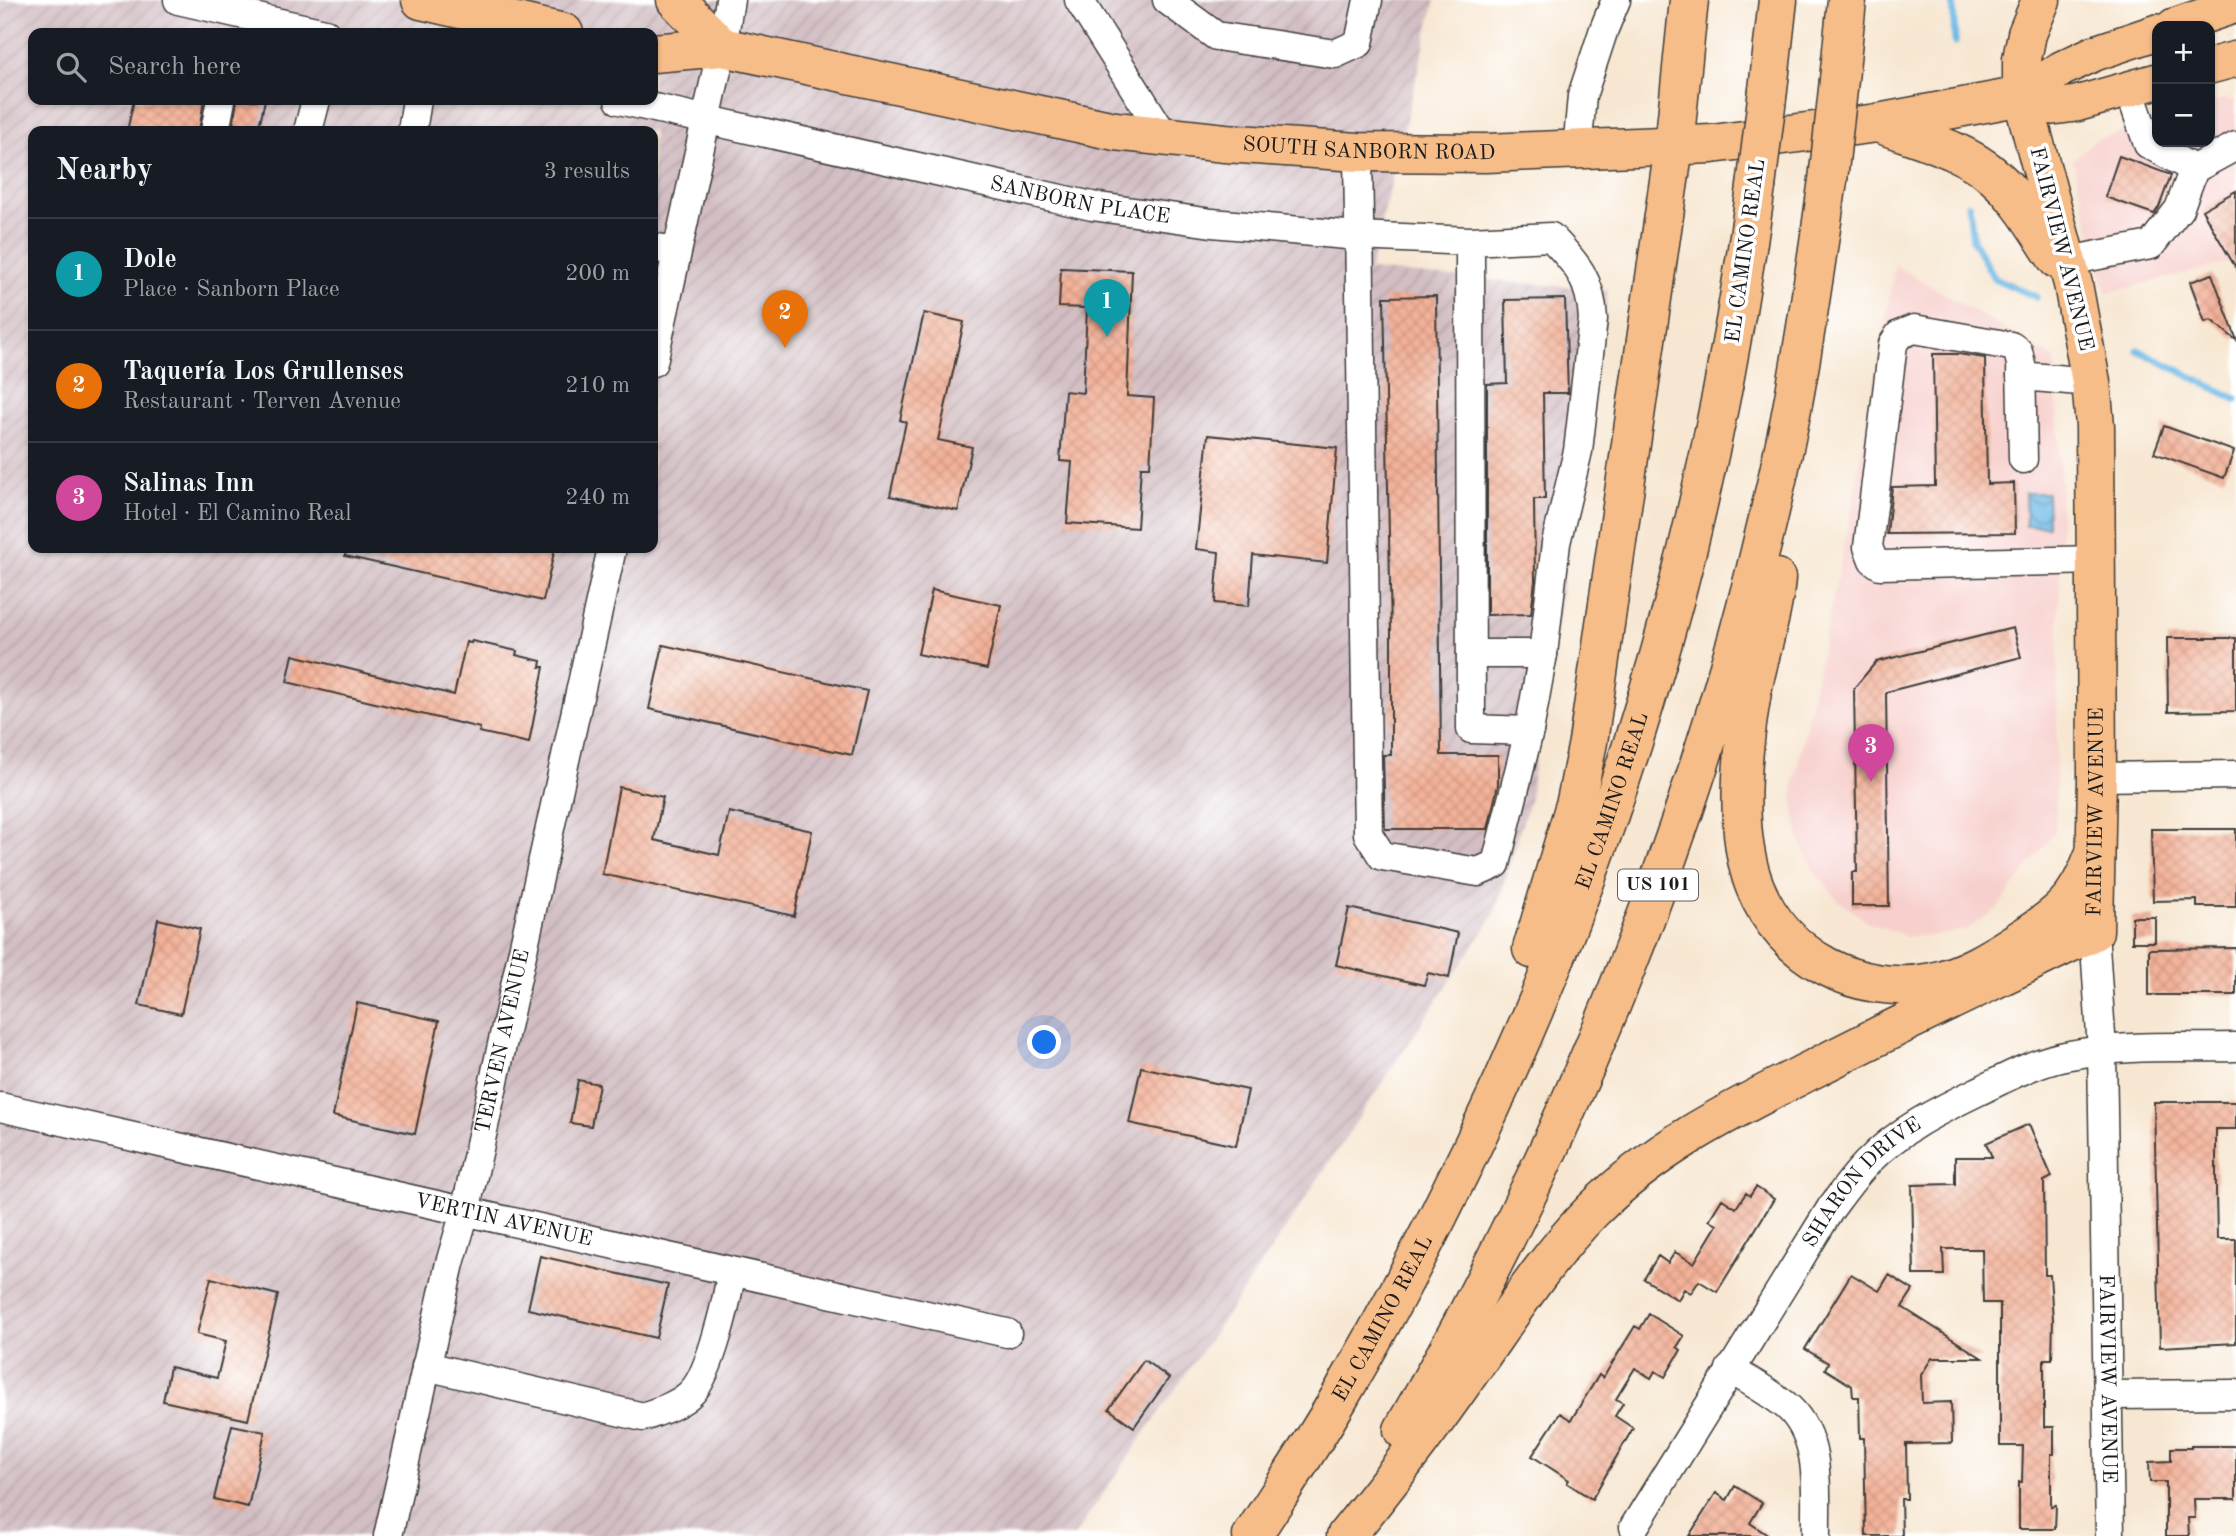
<!DOCTYPE html>
<html lang="en">
<head>
<meta charset="utf-8">
<style>
	body { margin:0; font-family:"Old Standard TT",serif; background:#242831; color:#f1f3f6 }
	.controls { position:absolute; right:21px; top:21px; display:grid; overflow:hidden; border-radius:14px; box-shadow:0 2px 5px #0004 }
	.controls button { width:63px; height:63px; display:grid; place-items:center; padding:0; border:0; border-bottom:2px solid #363941; background:#171b24; color:#f1f3f6; font:35px sans-serif }
	.you { position:absolute; left:1045px; top:1043px; width:24px; height:24px; margin:-18px; border:5px solid #fff; border-radius:50%; background:#1a73e8; box-shadow:0 0 0 10px #1a73e833 }
	.badge { display:grid; place-items:center; width:46px; height:46px; border-radius:50%; background:#ea580c; color:#fff; font-size:23px; font-weight:700 }
	.pin { position:absolute; translate:-50% -58px; filter:drop-shadow(0 2px 4px #0008) }
	.pin::after { content:''; position:absolute; top:37px; width:24px; height:21px; background:inherit; clip-path:polygon(0 0,100% 0,50% 100%) }
	.list { margin:0; padding:0; list-style:none }
	h2 { display:flex; justify-content:space-between; align-items:center; height:91px; margin:0; padding:0 28px; font-size:30px }
	h2 small { font-size:23px; font-weight:400; color:#9ea1a6 }
	.list li { display:grid; grid-template-columns:46px 1fr auto; gap:21px; align-items:center; box-sizing:border-box; height:112px; padding:0 28px; border-top:2px solid #363941 }
	.list b { display:block; font-size:26px; white-space:nowrap }
	.list p { margin:0; font-size:23px; white-space:nowrap; color:#9ea1a6 }
	.list em { font-size:23px; font-style:normal; color:#9ea1a6 }
	.icon { flex:none; width:38px; height:38px; fill:none; stroke:currentColor; stroke-width:2; stroke-linecap:round; stroke-linejoin:round }
	.map { position:relative; flex:none; width:2236px; height:1536px; overflow:hidden }
	.search { position:absolute; background:#171b24; box-shadow:0 2px 5px #0004; left:28px; top:28px; width:630px; height:77px; display:flex; align-items:center; gap:18px; box-sizing:border-box; padding:0 24px; border-radius:14px; color:#9ea1a6; font-size:26px }
	.panel { position:absolute; background:#171b24; box-shadow:0 2px 5px #0004; left:28px; top:126px; width:630px; height:427px; border-radius:14px }
	.map>svg:first-child { display:block }
	.built { fill:#f7d0cd }
	.industrial { fill:url(#industrial-furrows); fill-rule:evenodd }
	.water { fill:url(#water-waves); stroke:#446a80; stroke-width:2 }
	.lines { fill:none; stroke-linecap:round; stroke-linejoin:round }
	.stream { stroke:#6bb8e5; stroke-width:7 }
	.building { fill:url(#building-cross-hatch) }
	.minor-casing { stroke:#3d3a37; stroke-width:31 }
	.major-casing { stroke:#3d3a37; stroke-width:38 }
	.highway-casing { stroke:#3d3a37; stroke-width:41 }
	.minor { stroke:#fff; stroke-width:28 }
	.major { stroke:#f7bd88; stroke-width:35 }
	.highway { stroke:#f7bd88; stroke-width:38 }
	.highway-bridge-casing { stroke:#3d3a37; stroke-width:41; stroke-linecap:butt }
	.highway-bridge { stroke:#f7bd88; stroke-width:38 }
	.labels { text-anchor:middle; dominant-baseline:central; stroke-width:7; stroke-linejoin:round; paint-order:stroke }
	.shield { fill:#fff; stroke:#606060; stroke-width:2 }
	.shield-label { font-size:19px; font-weight:bold; fill:#1c1c1c }
	.street-label { font-size:21px; fill:#1c1c1c; stroke:#fff }
</style>
</head>
<body>
<div class="map">
<svg width="2236" height="1536" viewBox="0 0 2236 1536">
	<defs>
		<pattern id="industrial-furrows" width="10" height="10" patternUnits="userSpaceOnUse" patternTransform="scale(1.75)"><rect width="10" height="10" fill="#d2bec3"/><path d="M-1 1l2-2M0 10L10 0M9 11l2-2" fill="none" stroke="#b4a3a7"/></pattern>
		<pattern id="water-waves" width="16" height="10" patternUnits="userSpaceOnUse" patternTransform="scale(1.75)"><rect width="16" height="10" fill="#6bb8e5"/><path d="M0 5q4-4 8 0t8 0" fill="none" stroke="#5795b9"/></pattern>
		<pattern id="building-cross-hatch" width="8" height="8" patternUnits="userSpaceOnUse" patternTransform="scale(1.75)"><rect width="8" height="8" fill="#f3b198"/><path d="M0 0l8 8M0 8l8-8" fill="none" stroke="#d09882"/></pattern>
	</defs>
	<rect width="100%" height="100%" fill="#fff"/>
	<filter id="ink" filterUnits="userSpaceOnUse"><feTurbulence type="fractalNoise" baseFrequency=".0143" numOctaves="2"/><feDisplacementMap in="SourceGraphic" scale="14" xChannelSelector="R" yChannelSelector="G"/><feConvolveMatrix kernelMatrix="1 2 1 2 8 2 1 2 1" color-interpolation-filters="sRGB"/></filter>
	<filter id="wash" filterUnits="userSpaceOnUse"><feTurbulence type="fractalNoise" baseFrequency=".00686" numOctaves="4" result="noise"/><feDisplacementMap in="SourceGraphic" scale="28" xChannelSelector="R" yChannelSelector="G"/><feGaussianBlur stdDeviation="1.57" result="paint"/><feColorMatrix in="noise" values="0 0 0 0 0 0 0 0 0 0 0 0 0 0 0 0 0 1.4 0 .05"/><feComposite in="paint" operator="in"/></filter>
	<g filter="url(#wash)">
		<rect width="100%" height="100%" fill="#f7e7d2"/>
		<path class="built" d="M2226,98L2236,103V261L2106,293L2073,160L2095,140L2157,120V142H2210V103Z
			M1895,265L2055,359L2061,488L2055,831L1996,910L1965,930L1932,936H1906L1869,923L1839,901L1814,871L1799,839L1794,811L1793,786L1851,513Z"/>
		<path class="industrial" d="M0,0H1435L1370,270L1608,290L1529,802L1494,915L1262,1263L1074,1536H0ZM33,33H653V100H33ZM33,131H653V548H33Z"/>
		<path class="water" d="M2025,493H2047L2048,526H2026Z"/>
		<g class="lines">
			<path class="stream" d="M1953,0L1955,42
				M1969,205L1973,240L1994,278L2036,297
				M2138,350L2236,399"/>
		</g>
		<g id="blocks">
			<path class="building" d="M134,100H204L199,131H127Z
				M237,100H265L258,131H232Z
				M2119,156L2171,175L2159,207L2154,214L2105,197Z
				M2236,191V268L2202,210Z
				M1061,268L1132,271L1127,396L1154,398L1150,467H1141L1137,528L1067,523L1072,462L1060,461L1065,391L1083,393L1087,308L1059,307Z
				M2212,274L2236,338V340L2211,320L2205,322L2190,282Z
				M1436,296L1441,755H1498V785L1488,829H1385L1383,755H1391V631L1384,297Z
				M1565,299L1568,393H1543L1545,499H1534L1535,581L1531,614L1487,615V384L1507,383L1505,300Z
				M924,313L964,322L938,440L972,447L958,511L890,496L906,422L900,420Z
				M1933,354H1958L1985,358L1987,484L2014,483L2015,533L1887,534L1892,487L1935,486Z
				M2164,426L2234,451L2224,478L2154,453Z
				M1208,435L1337,448L1327,563L1253,555L1249,606L1215,603L1219,552L1196,549Z
				M346,548H555L543,601L345,556Z
				M932,590L1001,605L987,669L918,654Z
				M2013,628L2021,657L1886,692L1889,906H1852V872H1857L1854,688L1876,662Z
				M2167,638H2236V711L2168,712Z
				M472,641L517,651L516,655L541,661L540,667H544L529,743L479,732L480,728L287,682L293,655L454,695L466,642L471,643Z
				M663,645L867,691L852,755L649,709Z
				M619,787L663,797L654,840L719,855L729,812L812,831L794,916L602,874Z
				M2151,829H2236V907H2197V900L2153,901Z
				M1349,908L1458,933L1449,978L1428,973L1424,985L1336,965Z
				M2132,917H2155V942H2132Z
				M158,919L200,929L181,1014L139,1005Z
				M2236,948V995H2149V949Z
				M357,1003L439,1021L415,1134L333,1116Z
				M1141,1067L1248,1090L1236,1146L1129,1123Z
				M578,1080L599,1084L591,1126L570,1123Z
				M2154,1102H2236V1129H2216V1193L2217,1239H2236V1343L2160,1347Z
				M2029,1124L2052,1177L2044,1181L2045,1275H2050L2053,1320L2052,1359H2044V1427H2054V1454H2051V1506L2056,1505L2055,1529H2019V1482H2022L2023,1446H2000V1303H1983L1982,1249H1943L1944,1275H1914L1912,1185L1955,1184V1157H1992L1986,1143Z
				M1756,1187L1774,1199L1717,1292L1699,1281L1691,1293L1684,1289L1678,1300L1644,1279L1658,1256L1668,1263L1675,1252L1694,1263L1717,1225L1709,1220L1722,1199L1736,1208L1746,1193L1750,1196Z
				M540,1256L668,1285L656,1338L528,1309Z
				M1851,1274L1879,1291L1889,1275L1913,1290L1902,1307L1982,1358H1932L1921,1375L1922,1403L1951,1402L1952,1443L1906,1444L1907,1499H1901L1902,1536H1866L1864,1438H1860L1859,1397H1853L1852,1386L1825,1369L1828,1363L1805,1349Z
				M211,1278L278,1295L248,1420L163,1401L170,1367L217,1378L226,1341L197,1334Z
				M1649,1314L1684,1336L1677,1347L1681,1350L1665,1377L1655,1371L1651,1378L1635,1368L1616,1399L1623,1403L1615,1416L1633,1428L1592,1499L1567,1483L1569,1480L1532,1456L1560,1413L1571,1420L1599,1375L1603,1378L1635,1326L1640,1329Z
				M1144,1360L1169,1378L1134,1427L1109,1409Z
				M232,1425L265,1432L248,1507L214,1499Z
				M2191,1446H2236V1499H2194L2195,1518H2188L2189,1536H2166V1482H2150L2149,1462L2171,1461V1448H2191Z
				M1735,1486L1762,1503L1750,1523L1769,1536H1689L1716,1493L1727,1500Z"/>
		</g>
	</g>
	<g filter="url(#ink)">
		<use href="#blocks" fill-opacity="0" stroke="#3d3a37" stroke-width="2"/>
		<g class="lines">
			<defs>
				<g id="minor">
					<path d="M178,0L325,33"/>
					<path d="M1079,0L1165,137"/>
					<path d="M1167,0L1216,36L1335,54L1359,43L1368,0"/>
					<path d="M2129,89L2148,144L2194,169"/>
					<path id="s1" d="M619,100L1092,206L1212,223L1358,236L1470,241L1551,237C1577,264 1591,280 1593,319L1578,451L1556,543L1543,654L1529,731L1471,729L1470,241"/>
					<path d="M215,131L221,100"/>
					<path d="M308,131L316,100"/>
					<path d="M412,131L417,100"/>
					<path d="M1577,151L1582,96L1604,29L1616,0"/>
					<path d="M1358,152L1368,834L1382,856L1478,872L1496,864L1529,731"/>
					<path d="M653,247L677,252"/>
					<path d="M2068,261L2151,245L2179,209L2194,169L2236,146"/>
					<path d="M653,362L722,47L730,0"/>
					<path d="M2021,376L2091,382"/>
					<path d="M2023,459L2021,364L2018,351L2011,346L1914,329L1899,335L1893,344L1868,547L1873,560L1880,565L2097,560"/>
					<path d="M1471,654H1543"/>
					<path d="M2097,777L2236,775"/>
					<path id="s2" d="M2094,931L2102,1050L2110,1536"/>
					<path id="s3" d="M0,1107L1007,1333"/>
					<path d="M426,1366L643,1417C659,1411 680,1405 692,1392C710,1374 728,1298 731,1272"/>
					<path d="M1730,1369C1750,1382 1772,1393 1789,1408C1823,1441 1815,1493 1816,1536"/>
					<path d="M2109,1395L2236,1394"/>
					<path id="s4" d="M1634,1527L1831,1208C1843,1192 1854,1176 1868,1162C1900,1128 1944,1108 1985,1088C2013,1074 2040,1060 2070,1055C2124,1044 2181,1048 2236,1047"/>
					<path id="s5" d="M388,1536L450,1263L465,1212L612,548"/>
				</g>
				<path id="major" d="M2174,26L2236,5
					M2210,66L2236,59
					M2022,96L2061,69L2095,53L2157,32
					M2022,96L2053,107L2076,104L2157,81"/>
				<g id="highway">
					<path d="M421,0L564,33"/>
					<path d="M676,0L722,47"/>
					<path id="s6" d="M653,53L722,47L1115,131L1225,143L1358,152L1486,153L1712,144L1878,123L2022,96"/>
					<path d="M1839,80L1847,0"/>
					<path d="M1768,90L1778,0"/>
					<path d="M1878,123C1916,138 1964,149 1995,177C2021,200 2038,231 2057,259"/>
					<path d="M1776,578C1773,616 1759,654 1752,692C1742,750 1733,832 1755,887C1783,957 1858,997 1932,982C1962,976 1992,958 2018,941C2057,916 2077,902 2093,857"/>
					<path d="M1532,949L1576,801L1588,742L1674,146L1689,0"/>
					<path d="M1403,1430C1427,1387 1452,1345 1474,1301C1617,1026 1727,729 1789,424C1805,344 1816,262 1828,180"/>
					<path id="s7" d="M1252,1536C1281,1491 1311,1446 1338,1400C1466,1180 1573,944 1646,700C1697,532 1732,361 1756,187"/>
					<path id="s8" d="M1346,1536C1388,1484 1429,1431 1467,1376C1507,1320 1544,1260 1592,1211C1657,1146 1732,1110 1813,1069C1906,1021 2001,977 2094,931L2097,777L2095,426L2091,382L2073,284L2022,96V59L2027,34L2041,0"/>
				</g>
			</defs>
			<use href="#minor" class="minor-casing"/>
			<use href="#major" class="major-casing"/>
			<use href="#highway" class="highway-casing"/>
			<use href="#minor" class="minor"/>
			<use href="#major" class="major"/>
			<use href="#highway" class="highway"/>
			<defs>
				<path id="highway-bridge" d="M1828,180L1839,80
					M1756,187L1768,90"/>
			</defs>
			<use href="#highway-bridge" class="highway-bridge-casing"/>
			<use href="#highway-bridge" class="highway-bridge"/>
		</g>
	</g>
	<g class="labels">
		<rect class="shield" x="1618" y="869.5" width="80" height="31" rx="5"/>
		<g class="shield-label">
			<text x="1658" y="885">US 101</text>
		</g>
		<g class="street-label">
			<text stroke="none"><textPath href="#s6" startOffset="726">SOUTH SANBORN ROAD</textPath></text>
			<text stroke="none"><textPath href="#s1" startOffset="472">SANBORN PLACE</textPath></text>
			<text transform="translate(2061 249) rotate(76)">FAIRVIEW AVENUE</text>
			<text transform="translate(1746 251) rotate(-82)">EL CAMINO REAL</text>
			<text stroke="none"><textPath href="#s7" startOffset="821">EL CAMINO REAL</textPath></text>
			<text stroke="none"><textPath href="#s8" startOffset="1104">FAIRVIEW AVENUE</textPath></text>
			<text stroke="none"><textPath href="#s5" startOffset="508">TERVEN AVENUE</textPath></text>
			<text stroke="none"><textPath href="#s4" startOffset="415">SHARON DRIVE</textPath></text>
			<text stroke="none"><textPath href="#s3" startOffset="516">VERTIN AVENUE</textPath></text>
			<text stroke="none"><textPath href="#s7" startOffset="254">EL CAMINO REAL</textPath></text>
			<text stroke="none"><textPath href="#s2" startOffset="448">FAIRVIEW AVENUE</textPath></text>
		</g>
	</g>
</svg>
<div class="controls">
<button>+</button>
<button>−</button>
</div>
<div class="you"></div>
<div class="pin badge" style="left:1107px;top:337px;background:#0f9aa8">1</div>
<div class="pin badge" style="left:785px;top:348px;background:#e8710a">2</div>
<div class="pin badge" style="left:1871px;top:782px;background:#d1479c">3</div>
<div class="search"><svg class="icon" aria-label="search" viewBox="0 0 24 24"><circle cx="10" cy="10" r="6"/><path d="M15 15l6 6"/></svg>Search here</div>
<section class="panel">
<h2>Nearby<small>3 results</small></h2>
<ul class="list">
<li><span class="badge" style="background:#0f9aa8">1</span><div><b>Dole</b><p>Place · Sanborn Place</p></div><em>200 m</em></li>
<li><span class="badge" style="background:#e8710a">2</span><div><b>Taquería Los Grullenses</b><p>Restaurant · Terven Avenue</p></div><em>210 m</em></li>
<li><span class="badge" style="background:#d1479c">3</span><div><b>Salinas Inn</b><p>Hotel · El Camino Real</p></div><em>240 m</em></li>
</ul>
</section>
</div>
</body>
</html>
